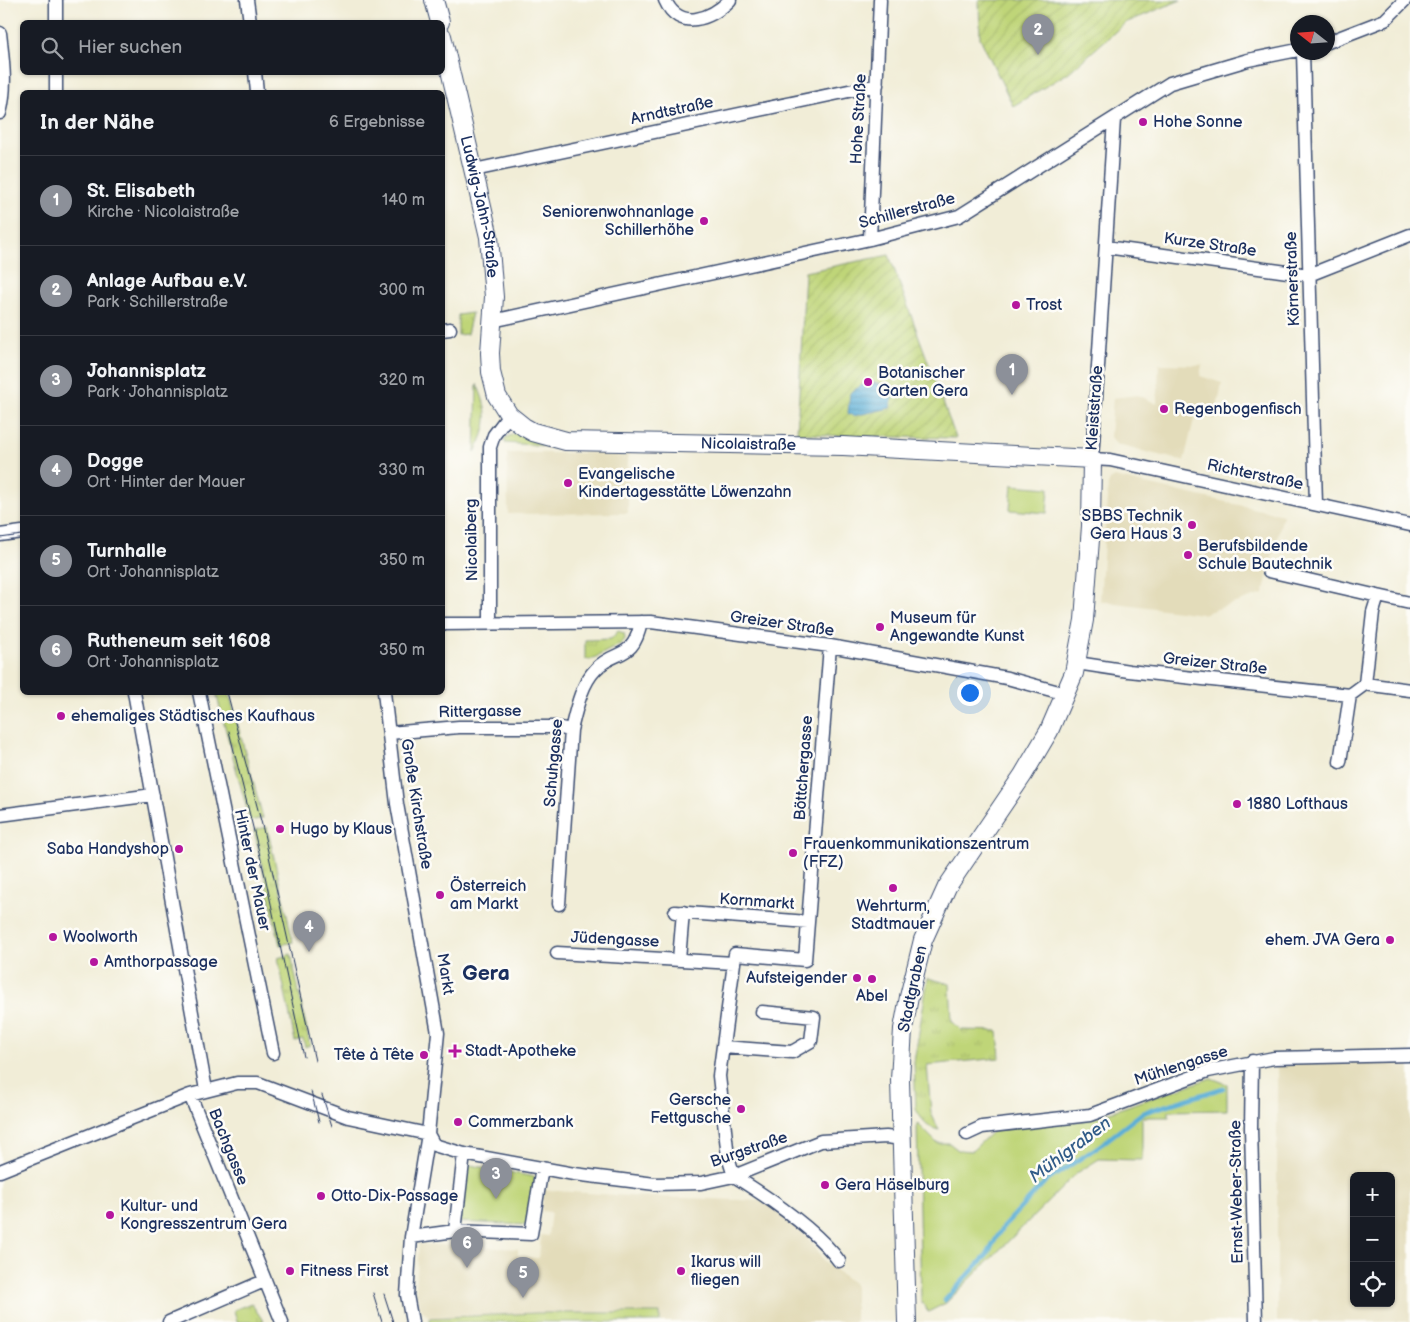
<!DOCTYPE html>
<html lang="de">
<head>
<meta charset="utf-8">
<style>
	body { margin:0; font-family:"Balsamiq Sans",sans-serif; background:#20242c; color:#f1f3f6 }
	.controls { position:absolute; right:15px; bottom:15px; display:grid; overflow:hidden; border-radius:8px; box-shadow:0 1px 4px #0004 }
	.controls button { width:45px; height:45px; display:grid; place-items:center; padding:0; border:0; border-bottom:1px solid #363941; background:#171b24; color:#f1f3f6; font:25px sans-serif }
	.compass { position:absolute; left:1290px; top:15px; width:45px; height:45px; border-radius:50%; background:#171b24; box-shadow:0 1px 4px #0004; rotate:287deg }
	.you { position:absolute; left:969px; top:692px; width:18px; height:18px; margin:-12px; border:4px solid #fff; border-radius:50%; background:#1a73e8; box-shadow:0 0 0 8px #1a73e833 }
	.badge { display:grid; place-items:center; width:32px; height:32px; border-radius:50%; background:#8c9099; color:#fff; font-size:16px; font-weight:700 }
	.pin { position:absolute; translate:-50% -41px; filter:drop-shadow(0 1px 2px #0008) }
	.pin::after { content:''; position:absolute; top:26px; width:18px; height:15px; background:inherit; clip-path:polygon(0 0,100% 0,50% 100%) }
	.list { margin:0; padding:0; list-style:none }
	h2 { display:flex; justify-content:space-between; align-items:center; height:65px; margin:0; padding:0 20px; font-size:21px }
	h2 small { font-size:16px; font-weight:400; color:#9ea1a6 }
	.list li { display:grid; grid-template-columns:32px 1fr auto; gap:15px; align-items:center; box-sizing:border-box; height:90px; padding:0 20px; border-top:1px solid #363941 }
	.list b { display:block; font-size:19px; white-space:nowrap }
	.list p { margin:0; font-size:16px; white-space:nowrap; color:#9ea1a6 }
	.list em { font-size:16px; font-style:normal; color:#9ea1a6 }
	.icon { flex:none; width:28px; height:28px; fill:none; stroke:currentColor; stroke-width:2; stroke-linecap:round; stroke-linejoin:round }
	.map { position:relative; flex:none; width:1410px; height:1322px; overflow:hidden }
	.search { position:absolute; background:#171b24; box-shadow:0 1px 4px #0004; left:20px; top:20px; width:425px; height:55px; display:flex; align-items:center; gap:12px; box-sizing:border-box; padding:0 18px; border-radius:8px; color:#9ea1a6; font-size:19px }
	.panel { position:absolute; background:#171b24; box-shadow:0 1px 4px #0004; left:20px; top:90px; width:425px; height:605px; border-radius:8px }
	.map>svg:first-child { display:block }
	.built { fill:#e3dcba; fill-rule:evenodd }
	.grass { fill:url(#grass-tufts); stroke:#6d826b }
	.park { fill:#bfd578; stroke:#6d826b }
	.garden { fill:url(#garden-furrows); stroke:#6d826b }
	.water { fill:url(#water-rules); stroke:#3b6f9a }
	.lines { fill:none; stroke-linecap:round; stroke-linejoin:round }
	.stream { stroke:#5bafd7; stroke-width:4.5 }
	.street-casing { stroke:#3b4c70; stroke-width:15 }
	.secondary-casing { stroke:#3b4c70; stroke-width:20 }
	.street { stroke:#fff; stroke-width:12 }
	.secondary { stroke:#fff; stroke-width:18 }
	.tram { stroke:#1b2f5e; stroke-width:1 }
	.poi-dot { fill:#b5179e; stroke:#fdfcf7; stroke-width:2 }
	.labels { text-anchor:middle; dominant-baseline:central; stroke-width:5; stroke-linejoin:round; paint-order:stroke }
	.street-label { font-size:16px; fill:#1b2f5e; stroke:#fdfcf7 }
	.poi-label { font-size:16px; fill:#1b2f5e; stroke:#fdfcf7; text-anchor:start }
	.water-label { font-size:18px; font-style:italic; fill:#315c88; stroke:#fdfcf7 }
	.district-label { font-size:21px; font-weight:bold; fill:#1b2f5e; stroke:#fdfcf7 }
</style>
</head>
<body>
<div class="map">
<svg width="1410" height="1322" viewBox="0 0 1410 1322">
	<defs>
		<pattern id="grass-tufts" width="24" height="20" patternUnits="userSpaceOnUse" patternTransform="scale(1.25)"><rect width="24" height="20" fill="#bfd578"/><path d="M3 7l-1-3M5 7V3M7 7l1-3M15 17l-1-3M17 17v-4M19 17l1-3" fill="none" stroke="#a4b76a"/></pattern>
		<pattern id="garden-furrows" width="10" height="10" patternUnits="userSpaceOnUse" patternTransform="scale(1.25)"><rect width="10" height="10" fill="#bfd578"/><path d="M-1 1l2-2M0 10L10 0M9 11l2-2" fill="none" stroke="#a4b76a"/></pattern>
		<pattern id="water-rules" width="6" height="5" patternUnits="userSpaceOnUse" patternTransform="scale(1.25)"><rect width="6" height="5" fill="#5bafd7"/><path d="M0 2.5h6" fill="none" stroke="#4a8fb2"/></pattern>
	</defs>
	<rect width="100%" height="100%" fill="#fdfcf7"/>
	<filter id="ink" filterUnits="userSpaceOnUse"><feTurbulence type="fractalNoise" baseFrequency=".02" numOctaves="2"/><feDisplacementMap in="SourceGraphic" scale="10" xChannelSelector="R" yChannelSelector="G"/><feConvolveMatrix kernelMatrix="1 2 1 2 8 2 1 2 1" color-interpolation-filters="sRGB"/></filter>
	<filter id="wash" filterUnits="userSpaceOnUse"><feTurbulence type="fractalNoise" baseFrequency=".0096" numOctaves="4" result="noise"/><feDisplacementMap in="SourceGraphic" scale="20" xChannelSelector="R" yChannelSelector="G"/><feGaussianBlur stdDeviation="1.12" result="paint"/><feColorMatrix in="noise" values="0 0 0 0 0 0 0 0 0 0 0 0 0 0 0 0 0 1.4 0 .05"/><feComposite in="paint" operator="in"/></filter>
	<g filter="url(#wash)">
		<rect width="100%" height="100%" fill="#f1edd7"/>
		<path class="built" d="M1159,364L1202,365L1200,376L1222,383L1215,419L1195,415L1184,461L1117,445L1110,437L1113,398L1138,395L1157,404Z
			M507,453H628V513L508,514Z
			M1115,477L1283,515L1263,594L1202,614L1100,601L1108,485L1110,480Z
			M1410,1062V1322H1277V1064ZM1354,1176H1391V1303H1354Z
			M544,1190L629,1196L764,1201L812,1242L824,1262L855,1284V1322H660V1313H537L430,1318L421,1309L416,1291L419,1244L518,1249V1257L539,1258L541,1235L548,1236L551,1212L542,1211Z"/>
		<path class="grass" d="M472,313L467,334L458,335V315Z
			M477,384C489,412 490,424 475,452Z
			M516,433L546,446L505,443V438Z
			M618,631L624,633L625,639L621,644L590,660L585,659V640L611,639Z
			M216,693H229L263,818L250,821Z
			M267,827L293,942L280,945L254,830Z
			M291,954L310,1045L305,1047L303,1039L295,1041L278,958Z
			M928,978L950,984L952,1021L961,1030L998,1031L1000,1058L927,1065L931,1113L939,1130C928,1128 921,1119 916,1109L914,1062Z
			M251,1303L264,1322H237L234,1310Z"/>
		<path class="park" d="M1012,485L1049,488L1047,513L1010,510Z
			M1211,1078L1227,1084V1110L1169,1111V1117H1142V1160L1099,1159L1077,1173L946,1303L928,1312L921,1300L917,1123L937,1143H949L958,1150L972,1151L994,1130L1086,1120Z
			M465,1164L535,1177L527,1225L458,1222Z
			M537,1313H660V1322H430V1318Z"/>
		<path class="garden" d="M979,0H1181L1125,23L1068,73L1013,106L980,38Z
			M889,255L956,438L842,436L797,433L805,272Z"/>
		<path class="water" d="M865,383H877L890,387L893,395L890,408L853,416L848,413L850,393Z"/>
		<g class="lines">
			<path class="stream" d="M945,1300L987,1255L1002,1228L1044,1183L1102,1144L1142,1113L1223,1088"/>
		</g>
	</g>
	<g filter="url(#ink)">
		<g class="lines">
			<defs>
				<path id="street" d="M56,0V22
					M247,0L250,22
					M665,0C679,32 711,19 730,0
					M0,33C3,60 7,87 0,113
					M1328,42L1385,20L1405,0
					M1303,52L1316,504
					M255,72L257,92
					M56,92V72
					M1114,119L1092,459L1110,460L1410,525
					M474,170L877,85
					M870,239L880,0
					M1106,247L1309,275L1410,235
					M492,321L870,239L959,216L1170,83L1248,60L1298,50
					M442,330L450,329
					M0,535L22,532
					M1269,571L1378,596
					M490,623V447L494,435L509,415
					M442,624L651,622L830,646L1007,678L1066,694
					M1077,663L1129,671L1350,695L1365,684L1410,690
					M1365,684L1373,612L1378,596L1410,603
					M134,692L206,1090
					M199,692L273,1053
					M384,692L397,804L438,1033L428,1134L411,1237L407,1295L412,1322
					M389,733L459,727H555L571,730
					M1340,762L1350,695
					M0,815L153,795
					M559,904L571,730C576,710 581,684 596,669C616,648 633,662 641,622
					M675,912L808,922
					M557,953L734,963L735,954L805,960L830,646
					M679,959L683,912
					M734,963L719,1076L728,1157L734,1176C766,1196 817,1230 839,1261
					M723,1047L792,1052L811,1041L814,1017L762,1012
					M1252,1061L1251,1128L1256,1322
					M190,1095L282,1322
					M428,1134L434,1145L464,1154L574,1174L655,1184L701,1183L734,1176L821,1141L886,1137L903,1139
					M967,1134L982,1127L1090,1115L1208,1071L1274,1058L1410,1055
					M464,1154L455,1231L531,1234L542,1168
					M0,1171L190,1095L237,1083H258L348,1117L428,1134
					M411,1237L455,1231
					M169,1322L264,1281"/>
				<g id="secondary">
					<path d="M434,0L440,22"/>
					<path id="s1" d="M442,36L489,237L494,297L490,353L491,372L497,396L509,415L524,427L533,432L566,441L843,446L1092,459L1091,526L1084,620L1074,673L1049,731L1023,775L947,887L923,940L909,997L903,1029L900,1080L907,1322"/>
				</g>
			</defs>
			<use href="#street" class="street-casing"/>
			<use href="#secondary" class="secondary-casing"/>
			<use href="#street" class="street"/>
			<use href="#secondary" class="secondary"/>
			<path class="tram" d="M0,538L22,535
				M227,692L262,825L315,1061
				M229,731L265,876L304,1057
				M311,1091L319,1122
				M322,1095L332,1126
				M373,1293L382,1322
				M384,1294L393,1322"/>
		</g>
	</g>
	<g class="poi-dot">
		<circle cx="1143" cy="122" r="5"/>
		<circle cx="704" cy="221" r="5"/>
		<circle cx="1016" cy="305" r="5"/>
		<circle cx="868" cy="382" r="5"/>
		<circle cx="1164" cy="409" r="5"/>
		<circle cx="568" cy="483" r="5"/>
		<circle cx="1192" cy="525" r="5"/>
		<circle cx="1188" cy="555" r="5"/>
		<circle cx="880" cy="627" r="5"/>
		<circle cx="61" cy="716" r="5"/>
		<circle cx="1237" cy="804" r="5"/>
		<circle cx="280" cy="829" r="5"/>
		<circle cx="179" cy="849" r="5"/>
		<circle cx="793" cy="853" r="5"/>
		<circle cx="893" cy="888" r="5"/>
		<circle cx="440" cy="895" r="5"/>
		<circle cx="53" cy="937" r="5"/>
		<circle cx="1390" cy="940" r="5"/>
		<circle cx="94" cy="962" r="5"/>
		<circle cx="857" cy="978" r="5"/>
		<circle cx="872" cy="979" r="5"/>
		<path d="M452.5 1043.5h5v5h5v5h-5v5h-5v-5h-5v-5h5z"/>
		<circle cx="424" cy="1055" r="5"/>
		<circle cx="741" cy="1109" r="5"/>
		<circle cx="458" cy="1122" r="5"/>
		<circle cx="825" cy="1185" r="5"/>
		<circle cx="321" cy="1196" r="5"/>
		<circle cx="110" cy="1215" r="5"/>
		<circle cx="290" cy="1271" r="5"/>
		<circle cx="681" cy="1271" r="5"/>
	</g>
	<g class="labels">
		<g class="street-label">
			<text transform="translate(672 111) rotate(-12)">Arndtstraße</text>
			<text transform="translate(859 119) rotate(-87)">Hohe Straße</text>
			<text stroke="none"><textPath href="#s1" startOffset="175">Ludwig-Jahn-Straße</textPath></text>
			<text transform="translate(907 211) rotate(-15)">Schillerstraße</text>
			<text transform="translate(1210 245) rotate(8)">Kurze Straße</text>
			<text transform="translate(1293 279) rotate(-92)">Körnerstraße</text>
			<text transform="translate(1095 408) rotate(-86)">Kleiststraße</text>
			<text stroke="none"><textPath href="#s1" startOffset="635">Nicolaistraße</textPath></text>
			<text transform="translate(1255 475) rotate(12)">Richterstraße</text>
			<text transform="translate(472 540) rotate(-91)">Nicolaiberg</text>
			<text transform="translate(782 624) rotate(8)">Greizer Straße</text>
			<text transform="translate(1215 664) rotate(6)">Greizer Straße</text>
			<text transform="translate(480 712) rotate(-1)">Rittergasse</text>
			<text transform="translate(554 763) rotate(-85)">Schuhgasse</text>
			<text transform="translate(804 768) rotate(-86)">Böttchergasse</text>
			<text transform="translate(416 804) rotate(81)">Große Kirchstraße</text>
			<text transform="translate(252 870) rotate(78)">Hinter der Mauer</text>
			<text transform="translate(757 902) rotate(4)">Kornmarkt</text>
			<text transform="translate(615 940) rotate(3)">Jüdengasse</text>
			<text transform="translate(445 974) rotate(81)">Markt</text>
			<text transform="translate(913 989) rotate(-78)">Stadtgraben</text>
			<text transform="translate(1181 1066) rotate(-18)">Mühlengasse</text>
			<text transform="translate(228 1147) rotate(68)">Bachgasse</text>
			<text transform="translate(749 1150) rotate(-19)">Burgstraße</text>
			<text transform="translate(1237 1192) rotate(-91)">Ernst-Weber-Straße</text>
		</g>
		<g class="poi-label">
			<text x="1153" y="122">Hohe Sonne</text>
			<text x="694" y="212" text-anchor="end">Seniorenwohnanlage<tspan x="694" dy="18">Schillerhöhe</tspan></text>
			<text x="1026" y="305">Trost</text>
			<text x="878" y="373">Botanischer<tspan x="878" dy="18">Garten Gera</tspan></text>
			<text x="1174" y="409">Regenbogenfisch</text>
			<text x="578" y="474">Evangelische<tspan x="578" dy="18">Kindertagesstätte Löwenzahn</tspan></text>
			<text x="1182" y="516" text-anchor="end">SBBS Technik<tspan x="1182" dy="18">Gera Haus 3</tspan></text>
			<text x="1198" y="546">Berufsbildende<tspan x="1198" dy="18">Schule Bautechnik</tspan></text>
			<text x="890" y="618">Museum für<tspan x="890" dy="18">Angewandte Kunst</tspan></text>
			<text x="71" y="716">ehemaliges Städtisches Kaufhaus</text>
			<text x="1247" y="804">1880 Lofthaus</text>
			<text x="290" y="829">Hugo by Klaus</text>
			<text x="803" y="844">Frauenkommunikationszentrum<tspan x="803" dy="18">(FFZ)</tspan></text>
			<text x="169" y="849" text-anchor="end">Saba Handyshop</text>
			<text x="450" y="886">Österreich<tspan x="450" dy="18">am Markt</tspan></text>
			<text x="893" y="906" text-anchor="middle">Wehrturm,<tspan x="893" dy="18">Stadtmauer</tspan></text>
			<text x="63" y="937">Woolworth</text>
			<text x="1380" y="940" text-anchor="end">ehem. JVA Gera</text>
			<text x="104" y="962">Amthorpassage</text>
			<text x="847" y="978" text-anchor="end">Aufsteigender</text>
			<text x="872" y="996" text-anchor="middle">Abel</text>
			<text x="465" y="1051">Stadt-Apotheke</text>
			<text x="414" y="1055" text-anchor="end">Tête à Tête</text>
			<text x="731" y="1100" text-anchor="end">Gersche<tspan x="731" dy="18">Fettgusche</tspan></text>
			<text x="468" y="1122">Commerzbank</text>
			<text x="835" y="1185">Gera Häselburg</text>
			<text x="331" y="1196">Otto-Dix-Passage</text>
			<text x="120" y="1206">Kultur- und<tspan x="120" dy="18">Kongresszentrum Gera</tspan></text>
			<text x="691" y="1262">Ikarus will<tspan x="691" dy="18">fliegen</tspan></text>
			<text x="300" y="1271">Fitness First</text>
		</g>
		<g class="water-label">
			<text transform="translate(1070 1150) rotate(-37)">Mühlgraben</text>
		</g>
		<g class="district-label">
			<text x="486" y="973">Gera</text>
		</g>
	</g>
</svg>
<div class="controls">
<button>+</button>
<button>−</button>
<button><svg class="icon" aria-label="locate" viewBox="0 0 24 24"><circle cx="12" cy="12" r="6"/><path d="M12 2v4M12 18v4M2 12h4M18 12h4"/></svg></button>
</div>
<svg class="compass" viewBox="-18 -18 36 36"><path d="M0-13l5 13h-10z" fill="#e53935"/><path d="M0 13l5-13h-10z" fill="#9ea1a6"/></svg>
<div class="you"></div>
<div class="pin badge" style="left:1012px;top:395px">1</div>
<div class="pin badge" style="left:1038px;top:55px">2</div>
<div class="pin badge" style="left:496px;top:1199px">3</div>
<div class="pin badge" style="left:309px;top:952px">4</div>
<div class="pin badge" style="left:523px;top:1298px">5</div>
<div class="pin badge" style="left:467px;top:1268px">6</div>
<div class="search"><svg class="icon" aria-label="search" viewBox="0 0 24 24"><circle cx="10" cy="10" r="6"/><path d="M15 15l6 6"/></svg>Hier suchen</div>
<section class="panel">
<h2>In der Nähe<small>6 Ergebnisse</small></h2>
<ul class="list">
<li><span class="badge">1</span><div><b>St. Elisabeth</b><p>Kirche · Nicolaistraße</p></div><em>140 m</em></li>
<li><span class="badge">2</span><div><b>Anlage Aufbau e.V.</b><p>Park · Schillerstraße</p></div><em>300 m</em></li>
<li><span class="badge">3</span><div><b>Johannisplatz</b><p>Park · Johannisplatz</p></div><em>320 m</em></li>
<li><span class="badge">4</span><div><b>Dogge</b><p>Ort · Hinter der Mauer</p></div><em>330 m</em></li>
<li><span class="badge">5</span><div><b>Turnhalle</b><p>Ort · Johannisplatz</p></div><em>350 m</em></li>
<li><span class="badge">6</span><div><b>Rutheneum seit 1608</b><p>Ort · Johannisplatz</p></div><em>350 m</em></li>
</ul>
</section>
</div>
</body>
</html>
